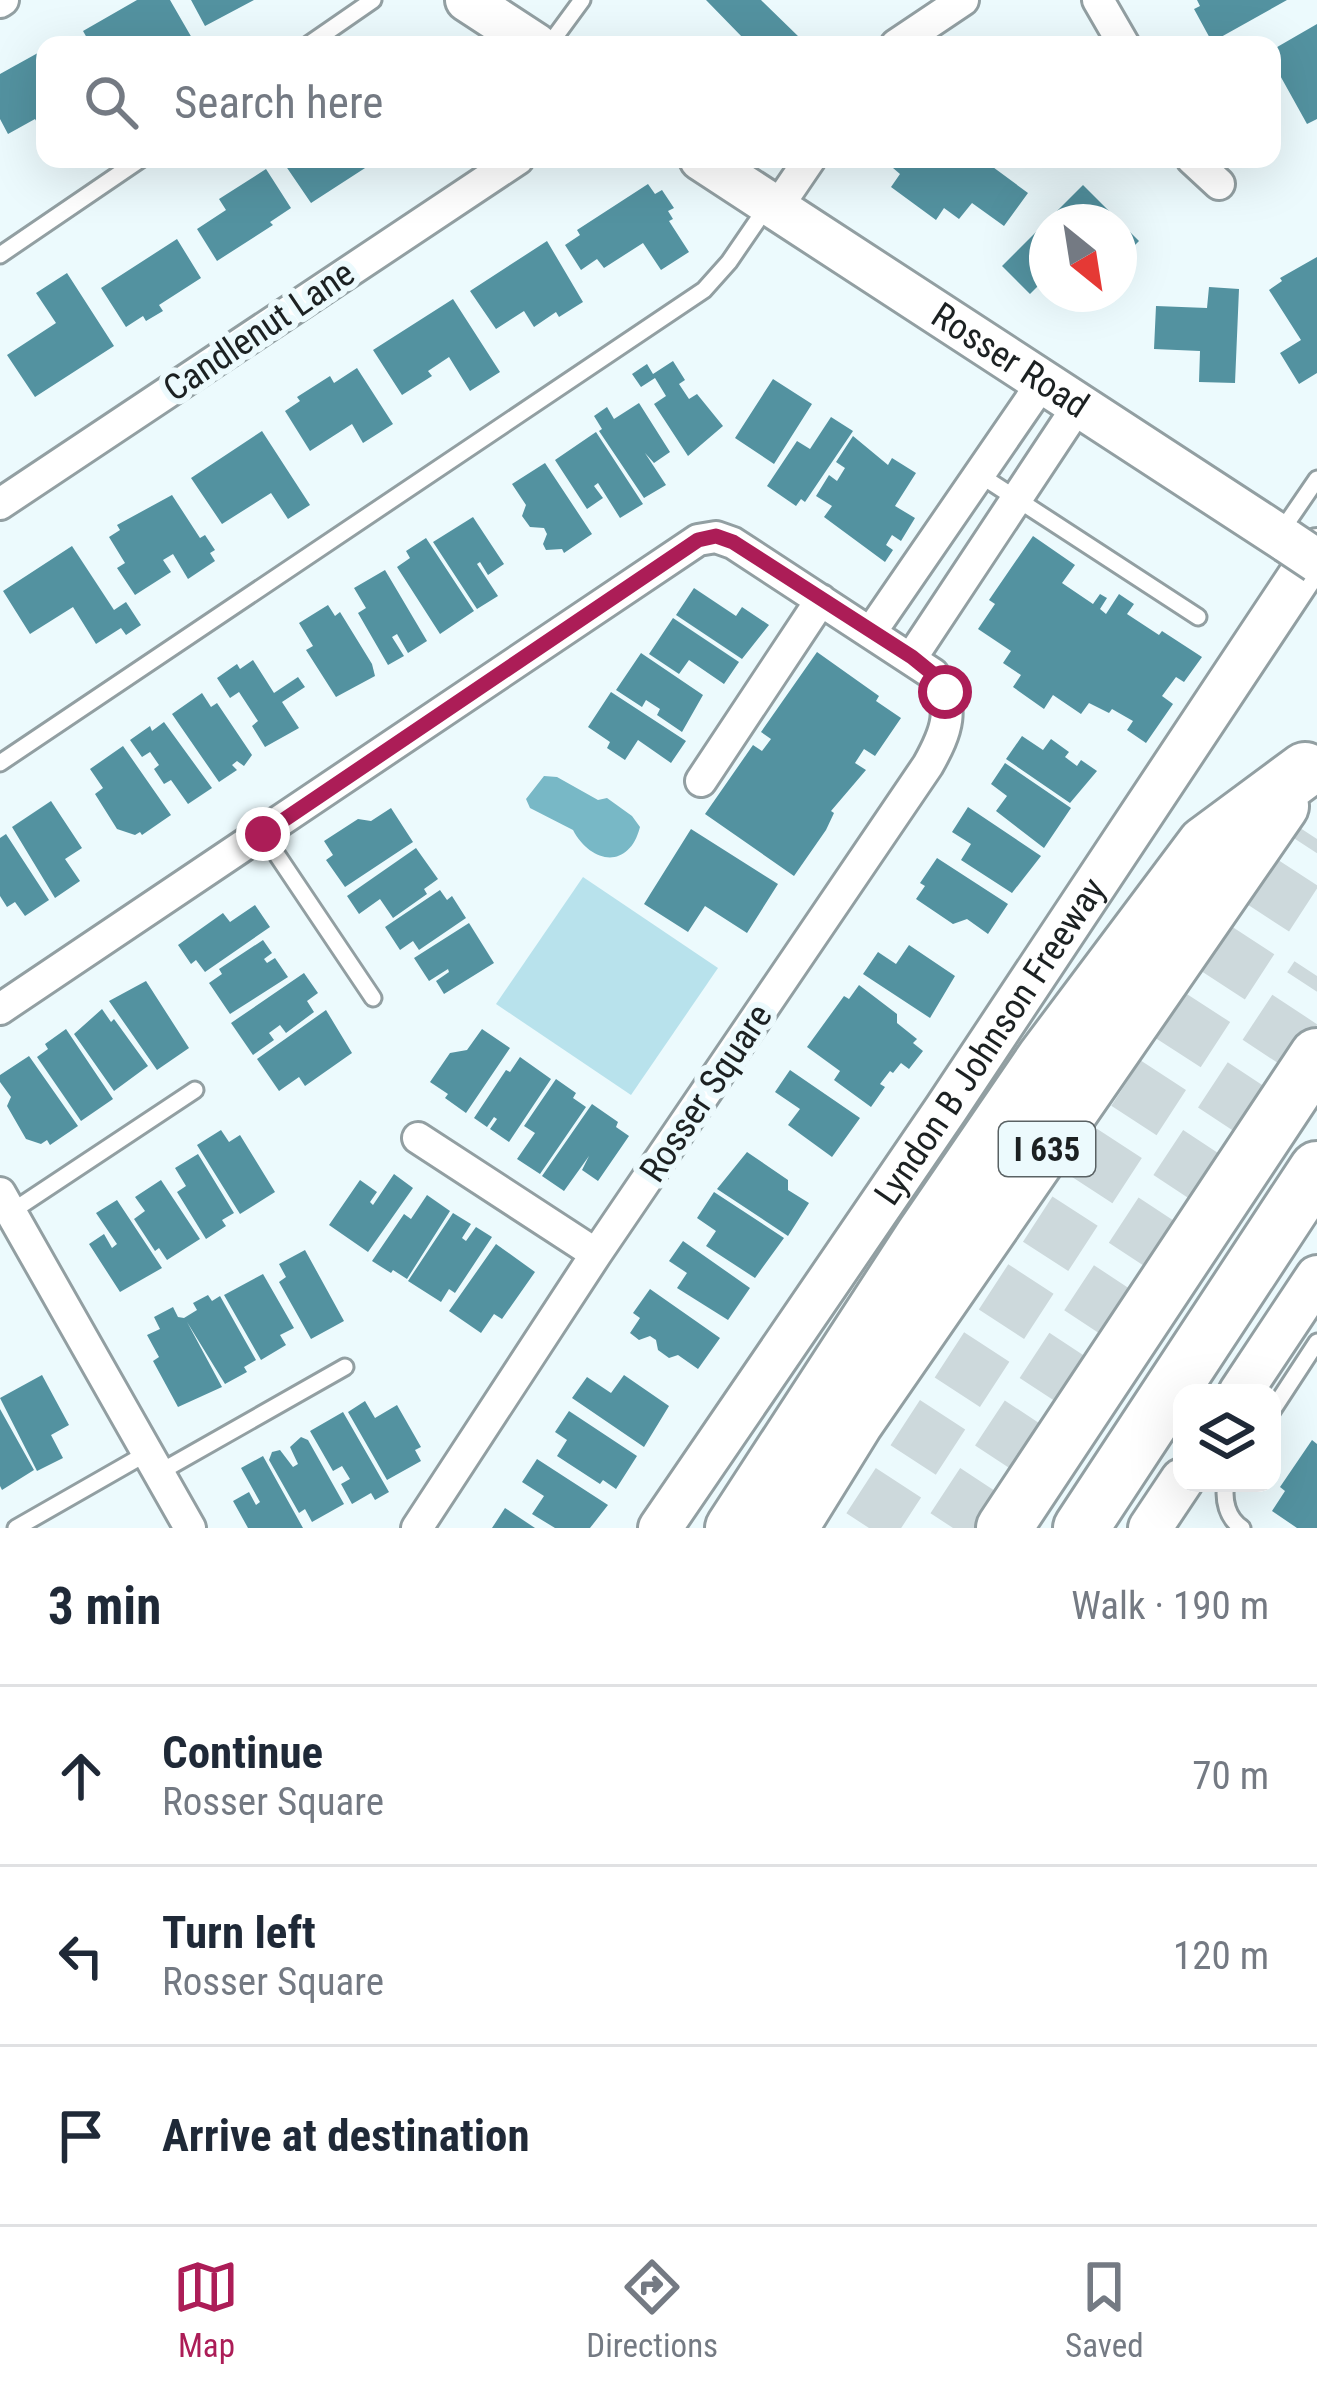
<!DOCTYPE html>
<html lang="en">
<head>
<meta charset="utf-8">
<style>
	body { margin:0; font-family:"Roboto Condensed",sans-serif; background:#f2f2f3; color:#1f2937 }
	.controls { position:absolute; right:36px; bottom:36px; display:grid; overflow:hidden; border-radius:24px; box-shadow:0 12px 48px #0002 }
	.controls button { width:108px; height:108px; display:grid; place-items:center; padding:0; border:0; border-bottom:3px solid #e0e1e3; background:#fff; color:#1f2937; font:60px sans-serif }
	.compass { position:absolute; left:1029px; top:204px; width:108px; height:108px; border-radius:50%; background:#fff; box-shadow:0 12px 48px #0002; rotate:150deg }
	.stop { position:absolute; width:36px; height:36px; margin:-27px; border:9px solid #ac1d57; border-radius:50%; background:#fff }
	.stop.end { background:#ac1d57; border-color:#fff; box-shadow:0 3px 12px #0008 }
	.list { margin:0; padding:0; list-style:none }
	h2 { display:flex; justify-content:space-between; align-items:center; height:156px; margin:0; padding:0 48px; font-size:51px }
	h2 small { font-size:39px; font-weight:400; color:#747a83 }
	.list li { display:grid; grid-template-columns:78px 1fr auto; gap:36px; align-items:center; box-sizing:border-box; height:180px; padding:0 48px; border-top:3px solid #e0e1e3 }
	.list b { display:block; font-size:45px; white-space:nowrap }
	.list p { margin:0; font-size:39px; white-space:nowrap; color:#747a83 }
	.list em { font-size:39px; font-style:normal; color:#747a83 }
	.icon { flex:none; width:66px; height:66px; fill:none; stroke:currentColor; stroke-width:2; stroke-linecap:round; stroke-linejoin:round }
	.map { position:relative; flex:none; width:1317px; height:1528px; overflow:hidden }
	.search { position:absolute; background:#fff; box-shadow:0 12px 48px #0002; left:36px; right:36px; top:36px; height:132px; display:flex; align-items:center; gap:30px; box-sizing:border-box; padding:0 42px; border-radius:24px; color:#747a83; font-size:45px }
	.sheet { height:696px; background:#fff }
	nav { display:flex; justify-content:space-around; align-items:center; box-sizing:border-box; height:168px; border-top:3px solid #e0e1e3; background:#fff; font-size:33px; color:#747a83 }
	nav a { display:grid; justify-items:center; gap:6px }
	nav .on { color:#ac1d57 }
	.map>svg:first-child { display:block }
	.green { fill:#b8e2ec }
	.water { fill:#78b8c6 }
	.building { fill:#5392a0 }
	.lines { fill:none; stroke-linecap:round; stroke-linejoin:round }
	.highway-tunnel { stroke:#cdd9dc; stroke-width:54; stroke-dasharray:54 27; stroke-linecap:butt }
	.lane-casing { stroke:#929fa2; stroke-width:21 }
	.street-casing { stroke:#929fa2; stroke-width:36 }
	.secondary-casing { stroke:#929fa2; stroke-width:48 }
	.highway-casing { stroke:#929fa2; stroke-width:60 }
	.lane { stroke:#fff; stroke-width:15 }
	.street { stroke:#fff; stroke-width:30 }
	.secondary { stroke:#fff; stroke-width:42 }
	.highway { stroke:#fff; stroke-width:54 }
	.secondary-bridge-casing { stroke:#929fa2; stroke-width:48; stroke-linecap:butt }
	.secondary-bridge { stroke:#fff; stroke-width:42 }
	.route { stroke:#ac1d57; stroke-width:15 }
	.labels { text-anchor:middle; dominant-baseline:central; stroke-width:12; stroke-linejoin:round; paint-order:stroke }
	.shield { fill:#ecfafd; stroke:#5a6264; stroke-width:3 }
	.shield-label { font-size:33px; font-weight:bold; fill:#1c2122 }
	.street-label { font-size:36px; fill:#1c2122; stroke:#ecfafd }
</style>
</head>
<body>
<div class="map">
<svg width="1317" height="1528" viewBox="0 0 1317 1528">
	<rect width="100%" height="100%" fill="#ecfafd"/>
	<path class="green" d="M583,877L718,968L631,1095L496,1004Z"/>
	<path class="water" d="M544,776L557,777L598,800L607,798L632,816L640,827C629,870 591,864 573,830L530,808L526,799Z"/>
	<path class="building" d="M137,0H170L196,45H91L83,31Z
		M191,0H254L205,26Z
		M706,0H761L800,38L793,45H737L744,39Z
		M1197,0H1287L1212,42L1194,9L1200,6Z
		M1317,24V119L1307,124L1272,61V50Z
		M45,49V129L42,131L35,119L8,134L0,119V74Z
		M281,159H379L311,203Z
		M900,159H982L1028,193L1004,226L972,203L959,219L944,208L936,220L891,187L900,174L893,168Z
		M266,169L291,208L270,222L273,225L217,261L197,229L226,210L219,199Z
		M648,184L655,194L662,190L674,208L668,211L673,219L669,221L689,252L661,270L643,243L604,268L597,259L581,270L565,245L580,235L577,230Z
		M1083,185L1139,241L1119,261V222H1047V277L1030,294L1002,266Z
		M177,239L201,278L159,305L163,311L146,321L143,316L126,327L101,288Z
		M547,241L583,302L559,317L556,312L534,327L524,311L496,329L470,291Z
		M1317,257V373L1299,384L1280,353L1301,340L1269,290L1282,281L1280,278Z
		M67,273L114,346L35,397L7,355L56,323L36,293Z
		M1209,287L1239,289L1235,383L1199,382L1200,351L1154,349L1156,306L1207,308Z
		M453,299L500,372L470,391L449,357L428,371L432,376L402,395L373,350Z
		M673,361L685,380L679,384L689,399L697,394L723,426L688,456L654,404L666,396L655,378L641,387L632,374L647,364L653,374Z
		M357,368L393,424L363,443L352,424L310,451L285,411L300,401L297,397L330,376L334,383Z
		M773,379L812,404L774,464L735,438Z
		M639,403L670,452L654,463L645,453L666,485L644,498L599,431L602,429L594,416L607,407L614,419Z
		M831,417L853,431L805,502L801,499L796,506L767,486L797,441L810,449Z
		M262,431L310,505L288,519L271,493L222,524L191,478Z
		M596,432L643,504L620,518L598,483L594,486L603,498L587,509L555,460Z
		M853,436L888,465L892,458L916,473L895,506L915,518L901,541L892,535L886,545L893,550L885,562L824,517L832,506L816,496L829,475L837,481L845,468L836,462Z
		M545,463L592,534L564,553L562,549L546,550L543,544L547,534L544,528L530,527L522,516L526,505L512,484Z
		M172,495L200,538L205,535L215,550L210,553L215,561L188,579L173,554L163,560L171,572L135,595L117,568L125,563L109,537L120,530L117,525Z
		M473,517L504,564L488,575L480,562L477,564L498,596L477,609L433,542Z
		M1033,536L1075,565L1062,583L1093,604L1100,594L1107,598L1100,609L1106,614L1119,594L1134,604L1127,614L1159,635L1162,631L1202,657L1184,682L1176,677L1162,696L1173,704L1146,743L1127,730L1133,721L1112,709L1109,713L1089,703L1081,714L1053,695L1044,709L1013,687L1021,675L1003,663L1011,651L978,629L995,604L989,600Z
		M426,538L474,611L440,634L397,567L410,558L406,551Z
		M72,546L114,610L126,602L141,625L126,635L121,628L96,644L73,607L30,634L3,591Z
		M385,570L427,641L408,653L397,634L392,637L404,656L388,665L358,613L366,608L354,588Z
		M694,588L736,616L742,607L769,625L742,659L676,615Z
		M328,605L335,616L340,612L372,664L375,676L336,697L306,650L313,646L299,623Z
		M673,618L739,662L724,684L689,660L679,674L649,654Z
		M817,652L879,696L876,701L901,718L875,756L864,749L855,763L866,770L831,811L834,813L826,830L794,876L705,814L753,745L762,751L771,739L761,732Z
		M641,653L703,695L682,732L657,715L660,709L646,700L642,707L616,690Z
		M253,660L274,693L298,677L305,687L282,702L299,728L265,747L252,726L258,721L239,692L230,698L217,678L237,664L240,669Z
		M611,692L686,741L671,763L638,740L625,760L607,748L610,742L588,727Z
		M202,693L211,707L217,703L252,755L244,766L237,761L232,765L237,770L219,782L172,714Z
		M164,722L212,788L188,804L171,780L164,784L154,769L159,765L150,752L142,757L130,740L150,726L152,731Z
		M1022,736L1043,750L1051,739L1069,752L1065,757L1077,766L1081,760L1097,771L1070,803L1006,759Z
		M123,746L171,815L142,835L140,832L135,835L117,829L95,794L103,788L90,769Z
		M1005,763L1071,808L1044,848L996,811L1007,796L991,784Z
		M51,801L82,848L65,859L80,881L55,898L12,827Z
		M968,807L1041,856L1012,893L961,860L971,844L952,832Z
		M391,808L413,842L345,887L326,860L333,855L324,841L358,819L371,821Z
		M691,829L778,884L747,933L705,906L688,932L644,904Z
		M6,834L49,900L25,916L15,902L7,907L0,896V838Z
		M416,848L438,879L424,889L427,894L393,918L380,899L359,914L347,896Z
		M937,858L1008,904L988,934L967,919L953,924L916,899L925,886L920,883Z
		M440,890L447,900L452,896L466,918L419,950L413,941L400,950L385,927Z
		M255,905L270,927L205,972L196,960L191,964L178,945L223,913L230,922Z
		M469,923L494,963L444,994L436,981L449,972L448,969L429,981L414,958Z
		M263,940L272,953L264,959L267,963L275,958L288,977L230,1014L209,983L222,974L219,969Z
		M909,945L955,976L930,1018L863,974L878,952L896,964Z
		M304,973L318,993L307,1001L314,1012L286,1033L280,1025L269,1033L274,1040L253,1055L231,1023Z
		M146,981L189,1048L157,1070L109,1001Z
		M859,985L897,1014V1023L917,1039L913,1043L923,1051L909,1069L901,1063L893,1073L890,1071L880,1084L885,1087L871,1107L834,1080L840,1071L807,1047L844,996L849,999Z
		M102,1009L111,1022L114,1019L148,1066L114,1091L74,1034Z
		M326,1010L352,1053L305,1086L299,1077L279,1091L257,1059Z
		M66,1029L113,1099L81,1121L37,1057L48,1049L45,1044Z
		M482,1029L510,1048L466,1113L445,1098L448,1094L430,1082L450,1053L467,1050Z
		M29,1056L78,1126L50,1145L47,1140L41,1144L26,1139L7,1106L11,1097L0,1082V1075Z
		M520,1057L551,1079L509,1142L490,1129L497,1119L494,1117L487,1127L474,1118L506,1070L510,1072Z
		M790,1070L860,1118L832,1157L788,1125L800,1109L775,1092Z
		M556,1079L576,1093L573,1098L586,1107L540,1174L517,1159L535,1133L524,1126Z
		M592,1104L618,1122L616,1127L629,1136L598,1181L582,1170L589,1156L564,1191L542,1176Z
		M221,1130L229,1142L240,1135L275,1192L240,1214L197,1145Z
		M747,1152L788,1180V1190L809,1203L788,1236L717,1189Z
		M198,1154L234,1213L222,1220L226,1226L206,1239L177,1192L186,1186L175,1168Z
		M394,1174L413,1188L368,1252L329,1225L360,1180L377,1192L370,1202L373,1205Z
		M161,1180L200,1239L167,1260L159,1248L155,1251L134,1219L145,1211L135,1197Z
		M714,1192L784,1238L755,1278L706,1246L716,1231L697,1218Z
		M427,1195L450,1211L407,1279L393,1270L391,1273L372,1261L404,1214L411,1219Z
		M117,1200L162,1268L120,1292L89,1244L104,1234L112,1248L117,1244L96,1213Z
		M453,1213L471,1224L462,1238L466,1241L476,1227L492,1237L455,1293L449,1289L441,1302L408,1281Z
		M683,1241L750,1288L728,1320L677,1288L687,1273L669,1261Z
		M496,1244L535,1272L502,1319L494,1314L481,1333L449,1311Z
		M305,1250L344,1321L311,1339L279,1282L286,1277L279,1264Z
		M263,1274L294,1328L280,1335L286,1345L261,1360L224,1295Z
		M650,1289L720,1338L698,1369L678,1355L669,1358L658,1350L656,1340L650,1336L639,1340L630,1333L640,1318L633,1313Z
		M208,1295L212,1301L220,1296L256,1360L244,1367L247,1372L225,1384L187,1322L222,1387L178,1407L153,1361L159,1357L147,1335L160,1329L154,1317L173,1307L178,1317L184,1318L197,1310L193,1303Z
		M42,1375L69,1425L51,1435L63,1458L37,1471L0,1398Z
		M624,1375L669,1406L644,1447L572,1398L587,1377L611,1393Z
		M365,1401L375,1418L397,1405L421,1447L415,1450L421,1461L387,1480L348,1412Z
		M0,1409L34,1470L2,1490L0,1486Z
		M569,1411L637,1456L616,1489L603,1480L600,1484L557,1456L567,1440L555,1432Z
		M343,1412L389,1492L375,1500L371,1493L352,1504L341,1484L350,1479L342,1466L333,1471L310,1431Z
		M301,1437L308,1440L344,1504L312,1522L305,1509L299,1513L269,1460L272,1452L280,1450L293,1467L298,1464L290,1447Z
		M1312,1440L1317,1444V1528H1297L1272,1511L1285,1491L1280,1487Z
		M263,1456L303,1528H248L233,1501L249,1492L256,1505L260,1502L241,1468Z
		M537,1459L608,1505L590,1528H555L532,1514L544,1496L522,1482Z
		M505,1508L535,1528H492Z"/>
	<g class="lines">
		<path class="highway-tunnel" d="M869,1528L1317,839
			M953,1528L1317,976"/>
		<defs>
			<path id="lane" d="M308,45L373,0
				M549,45L582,0
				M0,255L141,159
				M980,475L1198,617
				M1280,533L1317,479
				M0,763L704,290L729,262L766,208
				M263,834L373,998
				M11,1212L195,1090
				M1272,1411L1317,1342
				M160,1472L345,1367
				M1226,1483C1223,1500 1227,1518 1242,1528
				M16,1528L149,1452"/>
			<path id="street" d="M1098,0L1124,45
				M0,2L3,0
				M896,45L963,0
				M1192,159L1219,184
				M776,209L810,159
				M0,504L518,159
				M871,632L1042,383
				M912,657L1078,406
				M701,781L821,600
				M0,1009L698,540L716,537L733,543L933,674C956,708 947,731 928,765L596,1254L417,1528
				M418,1138L596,1254
				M0,1193L190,1528"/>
			<g id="secondary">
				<path d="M467,0L536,45"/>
				<path id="s1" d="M701,159L1287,541"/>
				<path d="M1240,1393L1317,1277"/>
				<path id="s2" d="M660,1528L946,1109L1317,550"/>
				<path d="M1150,1528L1182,1480"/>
			</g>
			<path id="highway" d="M733,1528L923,1236L1044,1059L1205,844L1305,770
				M790,1528L855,1423L1281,806
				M1004,1528L1317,1056
				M1081,1528L1317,1169"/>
		</defs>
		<use href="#lane" class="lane-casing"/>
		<use href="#street" class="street-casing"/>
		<use href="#secondary" class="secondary-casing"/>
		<use href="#highway" class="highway-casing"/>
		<use href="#lane" class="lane"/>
		<use href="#street" class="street"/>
		<use href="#secondary" class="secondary"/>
		<use href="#highway" class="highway"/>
		<defs>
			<path id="secondary-bridge" d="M1287,541L1317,561"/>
		</defs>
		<use href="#secondary-bridge" class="secondary-bridge-casing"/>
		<use href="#secondary-bridge" class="secondary-bridge"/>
	</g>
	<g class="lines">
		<path class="route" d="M263,834L698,540L716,536L733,542L912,657L933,674L945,692"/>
	</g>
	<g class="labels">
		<rect class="shield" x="999" y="1122" width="96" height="54" rx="9"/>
		<g class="shield-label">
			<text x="1047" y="1149">I 635</text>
		</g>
		<g class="street-label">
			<text transform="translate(259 331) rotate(-34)">Candlenut Lane</text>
			<text stroke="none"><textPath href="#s1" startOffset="369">Rosser Road</textPath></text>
			<text stroke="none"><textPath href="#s2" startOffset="588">Lyndon B Johnson Freeway</textPath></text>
			<text transform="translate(706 1093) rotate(-56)">Rosser Square</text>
		</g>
	</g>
</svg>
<div class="controls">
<button><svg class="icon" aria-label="layers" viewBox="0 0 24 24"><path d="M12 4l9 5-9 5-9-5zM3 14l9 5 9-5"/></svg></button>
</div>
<svg class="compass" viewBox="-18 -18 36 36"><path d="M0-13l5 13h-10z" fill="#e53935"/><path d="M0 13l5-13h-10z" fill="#747a83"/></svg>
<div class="stop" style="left:945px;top:692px"></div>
<div class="stop end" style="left:263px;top:834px"></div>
<div class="search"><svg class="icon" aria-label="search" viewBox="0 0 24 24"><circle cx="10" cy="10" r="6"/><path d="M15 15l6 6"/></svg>Search here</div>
</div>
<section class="sheet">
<h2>3 min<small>Walk · 190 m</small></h2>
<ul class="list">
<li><svg class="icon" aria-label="ahead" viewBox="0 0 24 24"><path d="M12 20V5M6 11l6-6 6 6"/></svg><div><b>Continue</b><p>Rosser Square</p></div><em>70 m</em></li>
<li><svg class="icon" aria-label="left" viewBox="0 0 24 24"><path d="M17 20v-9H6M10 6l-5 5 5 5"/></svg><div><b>Turn left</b><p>Rosser Square</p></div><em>120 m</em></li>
<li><svg class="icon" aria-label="arrive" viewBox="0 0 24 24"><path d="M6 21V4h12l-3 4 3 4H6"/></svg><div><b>Arrive at destination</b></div></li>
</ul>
</section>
<nav>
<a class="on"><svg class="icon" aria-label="map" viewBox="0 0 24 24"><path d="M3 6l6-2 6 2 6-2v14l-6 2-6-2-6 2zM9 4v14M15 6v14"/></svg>Map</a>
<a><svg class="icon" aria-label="directions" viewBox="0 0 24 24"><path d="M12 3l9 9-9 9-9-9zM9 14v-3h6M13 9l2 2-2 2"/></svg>Directions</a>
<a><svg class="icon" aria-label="saved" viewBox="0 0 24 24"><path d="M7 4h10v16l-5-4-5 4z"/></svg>Saved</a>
</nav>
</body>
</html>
